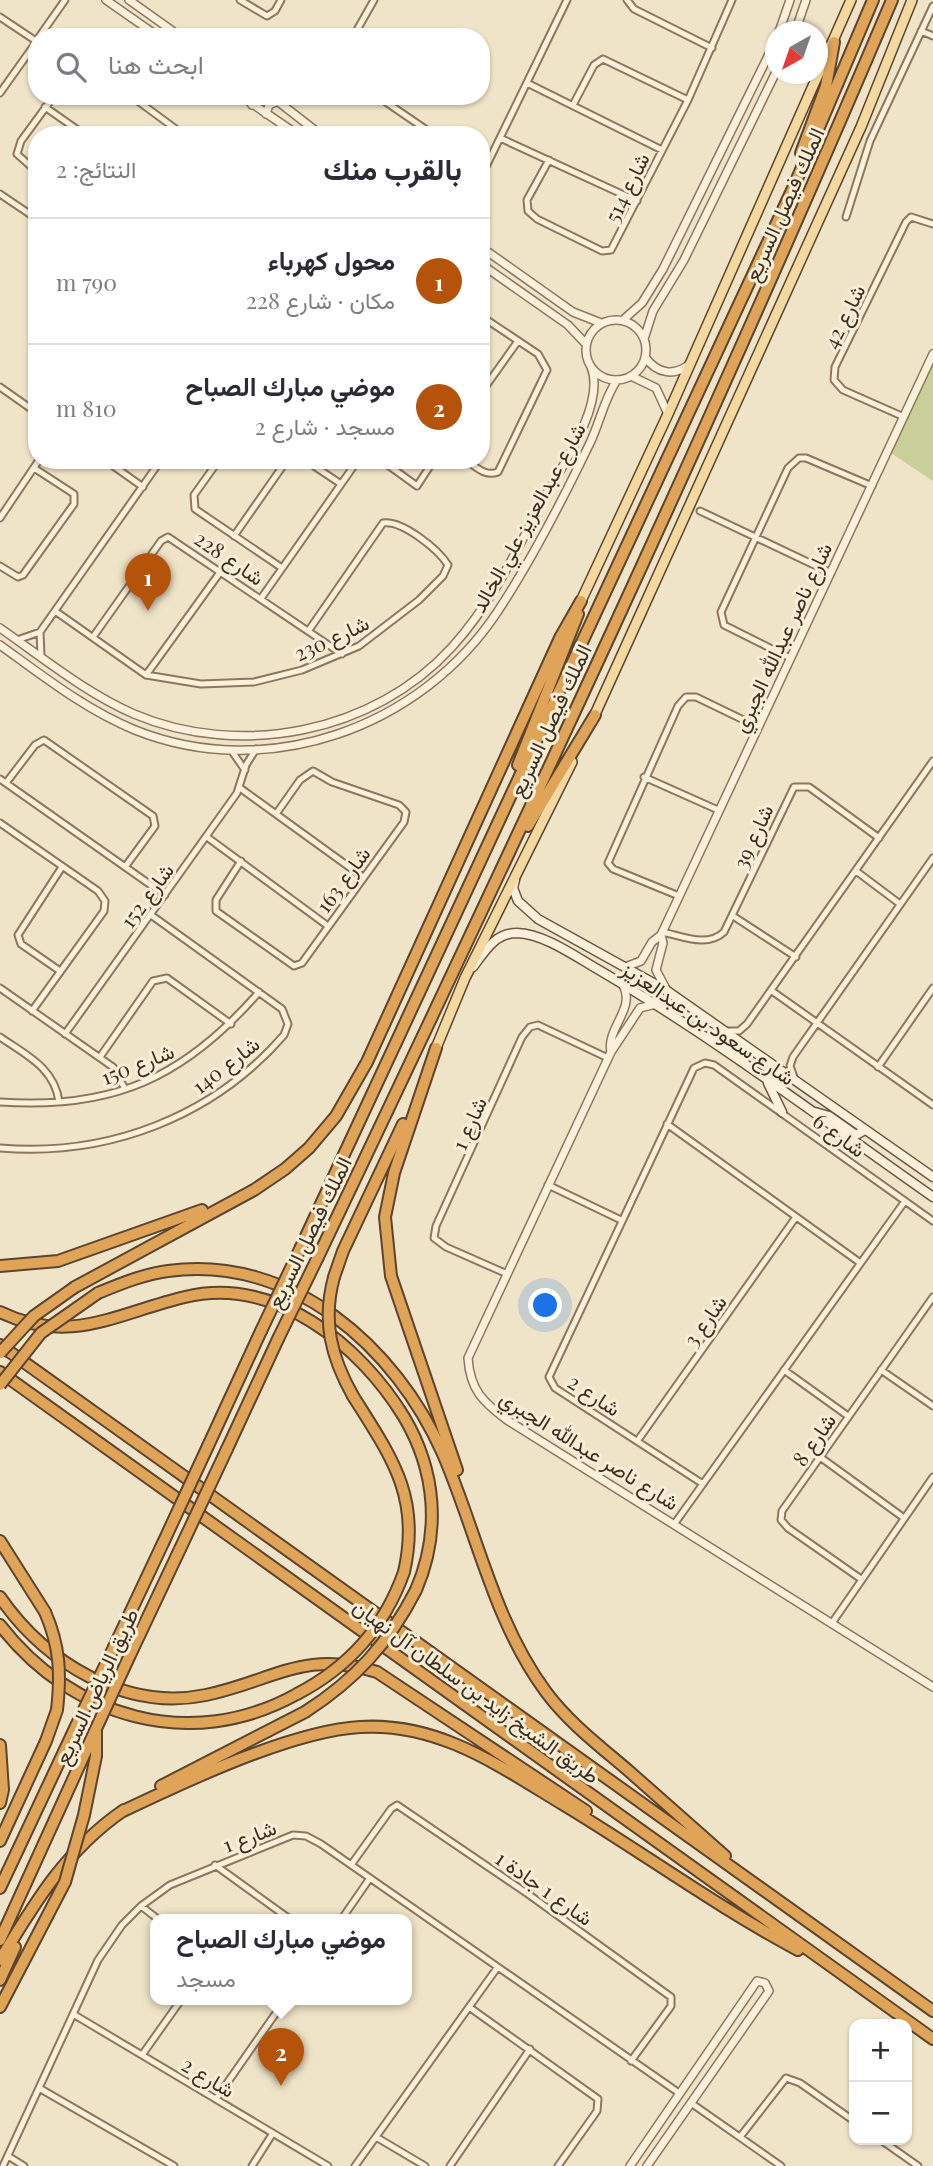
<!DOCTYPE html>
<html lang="ar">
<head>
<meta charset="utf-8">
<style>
	body { margin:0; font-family:"Playfair Display",Vazirmatn,serif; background:#f7f7f7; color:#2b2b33; direction:rtl }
	.controls { position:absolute; right:21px; bottom:21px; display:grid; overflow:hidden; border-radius:14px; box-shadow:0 2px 5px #0004 }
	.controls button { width:63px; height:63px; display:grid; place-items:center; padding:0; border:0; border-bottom:2px solid #e1e1e2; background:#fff; color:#2b2b33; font:35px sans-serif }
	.compass { position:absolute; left:765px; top:21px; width:63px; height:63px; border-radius:50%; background:#fff; box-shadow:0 2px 5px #0004; rotate:220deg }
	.you { position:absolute; left:546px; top:1306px; width:24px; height:24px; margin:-18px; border:5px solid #fff; border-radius:50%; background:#1a73e8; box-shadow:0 0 0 10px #1a73e833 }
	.badge { display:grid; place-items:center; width:46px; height:46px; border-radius:50%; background:#b45309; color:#fff; font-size:23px; font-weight:700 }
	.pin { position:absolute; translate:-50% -58px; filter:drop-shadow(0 2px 4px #0008) }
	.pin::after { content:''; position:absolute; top:37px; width:24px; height:21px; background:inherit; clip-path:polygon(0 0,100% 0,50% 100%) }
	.popup { position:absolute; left:150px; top:1914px; width:262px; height:91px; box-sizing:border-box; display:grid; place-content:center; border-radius:14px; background:#fff; filter:drop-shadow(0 2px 5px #0005); font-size:23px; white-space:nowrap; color:#7c7c81 }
	.popup b { font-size:26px; color:#2b2b33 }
	.popup::after { content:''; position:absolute; left:50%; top:100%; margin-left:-14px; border:14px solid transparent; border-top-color:#fff }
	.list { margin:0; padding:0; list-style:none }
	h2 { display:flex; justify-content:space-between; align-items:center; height:91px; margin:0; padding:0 28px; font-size:30px }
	h2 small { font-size:23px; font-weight:400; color:#7c7c81 }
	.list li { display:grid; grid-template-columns:46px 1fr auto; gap:21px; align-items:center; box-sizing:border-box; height:126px; padding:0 28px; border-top:2px solid #e1e1e2 }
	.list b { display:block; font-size:26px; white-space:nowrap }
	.list p { margin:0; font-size:23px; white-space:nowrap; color:#7c7c81 }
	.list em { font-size:23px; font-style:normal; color:#7c7c81 }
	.icon { flex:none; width:38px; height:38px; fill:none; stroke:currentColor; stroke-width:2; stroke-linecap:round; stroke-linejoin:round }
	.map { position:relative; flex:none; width:933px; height:2166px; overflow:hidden; direction:ltr }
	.search { position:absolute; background:#fff; box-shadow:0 2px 5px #0004; left:28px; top:28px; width:462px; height:77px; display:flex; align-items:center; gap:18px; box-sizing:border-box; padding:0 24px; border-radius:28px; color:#7c7c81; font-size:26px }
	.panel { position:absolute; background:#fff; box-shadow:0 2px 5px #0004; left:28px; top:126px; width:462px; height:343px; border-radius:28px; direction:rtl }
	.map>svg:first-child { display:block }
	.green { fill:#c9cf9b }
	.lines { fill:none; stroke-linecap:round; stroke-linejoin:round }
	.minor-casing { stroke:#8d765c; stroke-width:9 }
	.tertiary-casing { stroke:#8d765c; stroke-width:10 }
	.secondary-casing { stroke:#6f573f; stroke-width:11 }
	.primary-casing { stroke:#5b4430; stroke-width:12 }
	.motorway-casing { stroke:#5b4430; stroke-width:14 }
	.minor { stroke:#faf1dc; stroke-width:5 }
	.tertiary { stroke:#faf1dc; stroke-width:7 }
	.secondary { stroke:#faf1dc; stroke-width:8 }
	.primary { stroke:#f3d9a0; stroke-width:9 }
	.motorway { stroke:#e0a458; stroke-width:10 }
	.motorway-bridge-casing { stroke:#5b4430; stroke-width:14; stroke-linecap:butt }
	.motorway-bridge { stroke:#e0a458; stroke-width:10 }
	.labels { text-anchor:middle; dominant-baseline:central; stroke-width:6; stroke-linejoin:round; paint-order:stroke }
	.street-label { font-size:21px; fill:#3d2e20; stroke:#f7eed8 }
</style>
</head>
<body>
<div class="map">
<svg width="933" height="2166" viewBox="0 0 933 2166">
	<rect width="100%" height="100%" fill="#f0e4c8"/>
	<path class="green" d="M933,354V481L891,453Z"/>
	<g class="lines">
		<defs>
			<path id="minor" d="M240,0L267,16L275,11L281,0
				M627,0L634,9L712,48
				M0,17L36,41
				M921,31L933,36
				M39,37L65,0
				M353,37L374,0
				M527,83L662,150
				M0,93L37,41
				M131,96L184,135
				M377,96L434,135
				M573,105L594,65L603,59L688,100
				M45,107L85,135
				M500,138L637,201
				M549,160L527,200L528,211L537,219L602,251L611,250L688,100L732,0
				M37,172L17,154L21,141L54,96
				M481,177L567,0
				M0,194L37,219
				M846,217L870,141L933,6
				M0,387L37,413
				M481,393L518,341
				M904,417L843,390L834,380L835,367L906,222L911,217L933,224
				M105,460L143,487
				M219,460L194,495L195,509L282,568
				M305,460L341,484
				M381,460L417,486L434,460
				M466,460C476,467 485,477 498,472L547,370L538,354L481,316
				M700,511L831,573
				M0,518L39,460
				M234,536L287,460
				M0,566L18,577L23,575L74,504V494L34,468
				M262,597L358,460
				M55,611L146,675L201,684L254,682L302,670L359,646L419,600L443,576L448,565C438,549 402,520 383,523L309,630
				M93,637L161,541L168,537L342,654
				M17,640L40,632
				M41,656L40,632L161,460
				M790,658L724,625L721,612L788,468L799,458H806L872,486
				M146,675L221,571
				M231,750L245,770
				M644,777L718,810
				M0,779L165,895
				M6,783L35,745L44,740L153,816L155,826L125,867
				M240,788L363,877
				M0,823L98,891L105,901L104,911L32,1011
				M207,837L328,926
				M241,861L216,900V911L294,966L302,963L404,822L406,812L399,805L332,782L313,771L300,780L276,814
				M856,871L900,904
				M679,896L613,869L608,863L678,706L686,697H696L758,727
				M733,916L796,957
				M662,932C682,936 707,948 724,932L794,787H809L879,838
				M60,971L21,944L18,935L62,867
				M0,988L113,1067L125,1089
				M772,991L933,1105
				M728,1031H739L747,1024L933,761
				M65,1034L237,793L246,765L256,749
				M0,1037C26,1055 55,1068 59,1102
				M100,1057L153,981L167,978L231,1024
				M878,1067L933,988
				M794,1077L790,1066L793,1057L933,858
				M0,1102C114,1110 185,1077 259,992
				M667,1124L859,1262
				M0,1148C108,1157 213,1117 284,1035L288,1024L282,1009L151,915
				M548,1185L621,1220
				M505,1273L446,1247L434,1238L436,1226L522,1037L530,1027L538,1025L608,1058
				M784,1370L848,1416
				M881,1370L933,1406
				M638,1440L796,1217
				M820,1457L904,1518
				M703,1484L555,1388L549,1377L694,1068L705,1063L714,1065L933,1221
				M675,1523L905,1201
				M861,1579L788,1528L781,1520L782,1511L933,1297
				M832,1623L933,1477
				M215,1865L291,1920
				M351,1865L391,1809L397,1805L528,1894L671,1997V2006L631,2061
				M141,1906L159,1920
				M341,1920L370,1878
				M469,2007L598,2099L597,2111L558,2166
				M73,2014L328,2166
				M142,2055L181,2000
				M39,2088L174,2166
				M216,2099L285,2000
				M691,2103L781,2166
				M376,2137L425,2166
				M740,2137L786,2078L800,2083L854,2121
				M881,2140L918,2166
				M8,2156L24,2166
				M3,2166L98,1960L122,1925L141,1906L170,1885L293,1835L306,1836L321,1844L679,2093
				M252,2166L273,2133
				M355,2166L497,1968
				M450,2166L530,2049"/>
			<path id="tertiary" d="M106,0L159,37
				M129,0L181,37
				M779,32L790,0
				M795,32L806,0
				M241,96L298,135
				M271,96L321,135
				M252,105L263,96
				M266,114L269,105L278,101
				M481,247L573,312L601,323
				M481,264L568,325L586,344
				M586 350a30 30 0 1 1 60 0a30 30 0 1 1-60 0Z
				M623,320L642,303L663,269L776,40
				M644,339L653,311L684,260L776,72
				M645,357C657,374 675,377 691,363
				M631,376L656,388L668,414
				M0,628C43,658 86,693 134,714C240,759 374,733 452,647C492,603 517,550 544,498C562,467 606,403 591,367
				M0,645C43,676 86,710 135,730C267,783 421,728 498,611C533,558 563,499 590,443C600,422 604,399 617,380
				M661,935L663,943L656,970L666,989
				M628,966L641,961L652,942L661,935L933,354
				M656,1004L640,1008L611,1052L468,1358C470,1390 483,1402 507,1420L933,1687
				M611,1052C606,1028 636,1009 623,985
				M630,2166L757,1981L765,1983L769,1991L647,2166"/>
			<path id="secondary" d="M515,880L513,888L518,901L538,919L666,990L933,1177
				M473,967C485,951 495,933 517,933C545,934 576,957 599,970C715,1038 823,1120 933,1197
				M768,1083L782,1112
				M815,1112L829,1116L856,1135L865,1130"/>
			<path id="primary" d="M581,601L668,414L851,0
				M592,721L861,127L912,0
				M436,1048L465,978L572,762"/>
			<path id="motorway" d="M801,153L826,86L834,42
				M518,765L578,614
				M528,826L595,715
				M436,1048L394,1173L385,1217L391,1276L457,1470
				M301,1247L794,186L873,0
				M318,1257C516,841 712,424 892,0
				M0,1266L58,1261L202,1210
				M334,1277L343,1251L403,1124
				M75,1287L254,1190L285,1169L309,1148L336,1116L367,1062L560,638L581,601
				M98,1293C120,1284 144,1274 168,1271C291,1254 396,1347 443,1454C477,1533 494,1622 546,1692C569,1723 601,1747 630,1772C662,1800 693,1828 725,1856
				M0,1312C70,1346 117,1313 185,1297C275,1275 360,1345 404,1417C436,1471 441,1532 416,1590
				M0,1345L933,2011
				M0,1372L933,2039
				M353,1396C392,1458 421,1497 404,1572
				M208,1446L261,1331
				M227,1449L278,1339
				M0,1541L45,1612
				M0,1597C45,1662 125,1712 206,1695C273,1681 304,1649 377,1672L586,1811
				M0,1625C72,1718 191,1753 297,1694
				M114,1647L163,1543
				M130,1655L180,1549
				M0,1745L3,1790L0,1803
				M161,1786L305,1712
				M121,1812C184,1782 291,1731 360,1727C439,1722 499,1766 564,1805C642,1852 717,1907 798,1950
				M84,1815L96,1756V1731
				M0,1841L46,1741L57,1710
				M0,1888L76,1726
				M0,1940L100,1720
				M0,1960C35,1902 67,1849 124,1810
				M0,1980L15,1947
				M0,2007L65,1882"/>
		</defs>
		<use href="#minor" class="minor-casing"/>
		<use href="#tertiary" class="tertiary-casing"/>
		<use href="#secondary" class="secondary-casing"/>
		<use href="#primary" class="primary-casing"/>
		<use href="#motorway" class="motorway-casing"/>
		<use href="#minor" class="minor"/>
		<use href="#tertiary" class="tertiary"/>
		<use href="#secondary" class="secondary"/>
		<use href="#primary" class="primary"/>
		<use href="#motorway" class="motorway"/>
		<defs>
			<path id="motorway-bridge" d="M334,1277C322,1321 331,1357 353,1396
				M261,1331L301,1247
				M278,1339L318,1257
				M0,1353L34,1316L75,1287
				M0,1385L41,1333L98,1293
				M163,1543L208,1446
				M180,1549L227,1449
				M45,1612C60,1646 61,1674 57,1710
				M297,1694C349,1667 384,1628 404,1572
				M305,1712C355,1680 389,1643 416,1590
				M100,1720L130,1655
				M76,1726L114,1647
				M65,1882L84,1815"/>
		</defs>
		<use href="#motorway-bridge" class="motorway-bridge-casing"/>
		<use href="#motorway-bridge" class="motorway-bridge"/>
	</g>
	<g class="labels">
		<g class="street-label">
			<text transform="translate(626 187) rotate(-64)">شارع 514</text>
			<text transform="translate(783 204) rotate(-66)">الملك فيصل السريع</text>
			<text transform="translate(843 316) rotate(-64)">شارع 42</text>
			<text transform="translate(527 517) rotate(-61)">شارع عبدالعزيز علي الخالد</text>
			<text transform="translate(230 557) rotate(34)">شارع 228</text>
			<text transform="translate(331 637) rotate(-25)">شارع 230</text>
			<text transform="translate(781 637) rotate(-65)">شارع ناصر عبدالله الجبري</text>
			<text transform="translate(549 720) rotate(-65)">الملك فيصل السريع</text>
			<text transform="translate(752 836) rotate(-66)">شارع 39</text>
			<text transform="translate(342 879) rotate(-54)">شارع 163</text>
			<text transform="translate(146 895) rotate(-54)">شارع 152</text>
			<text transform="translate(709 1022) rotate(34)">شارع سعود بن عبدالعزيز</text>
			<text transform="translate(137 1063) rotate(-22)">شارع 150</text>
			<text transform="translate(225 1064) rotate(-38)">شارع 140</text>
			<text transform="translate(468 1123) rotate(-66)">شارع 1</text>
			<text transform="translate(840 1134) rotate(36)">شارع 6</text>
			<text transform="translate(308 1232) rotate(-64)">الملك فيصل السريع</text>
			<text transform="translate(704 1320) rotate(-55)">شارع 3</text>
			<text transform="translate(595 1394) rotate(33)">شارع 2</text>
			<text transform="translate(813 1439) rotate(-55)">شارع 8</text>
			<text transform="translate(590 1449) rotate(32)">شارع ناصر عبدالله الجبري</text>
			<text transform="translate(95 1686) rotate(-65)">طريق الرياض السريع</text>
			<text transform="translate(477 1690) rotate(36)">طريق الشيخ زايد بن سلطان آل نهيان</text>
			<text transform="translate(249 1835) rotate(-21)">شارع 1</text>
			<text transform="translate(545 1887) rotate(35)">شارع 1 جادة 1</text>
			<text transform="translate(209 2076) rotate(31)">شارع 2</text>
		</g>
	</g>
</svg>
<div class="controls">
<button>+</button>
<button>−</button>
</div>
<svg class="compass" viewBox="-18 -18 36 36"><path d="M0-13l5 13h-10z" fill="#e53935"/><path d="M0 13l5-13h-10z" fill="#7c7c81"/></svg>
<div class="you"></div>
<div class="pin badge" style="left:148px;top:611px">1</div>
<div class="pin badge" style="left:281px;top:2086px">2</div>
<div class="popup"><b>موضي مبارك الصباح</b>مسجد</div>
<div class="search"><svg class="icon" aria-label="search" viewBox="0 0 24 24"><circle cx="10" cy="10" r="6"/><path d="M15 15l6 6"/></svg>ابحث هنا</div>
<section class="panel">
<h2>بالقرب منك<small>النتائج: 2</small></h2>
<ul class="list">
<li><span class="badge">1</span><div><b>محول كهرباء</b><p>مكان · شارع 228</p></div><em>790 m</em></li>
<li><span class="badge">2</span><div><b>موضي مبارك الصباح</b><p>مسجد · شارع 2</p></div><em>810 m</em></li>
</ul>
</section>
</div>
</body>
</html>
